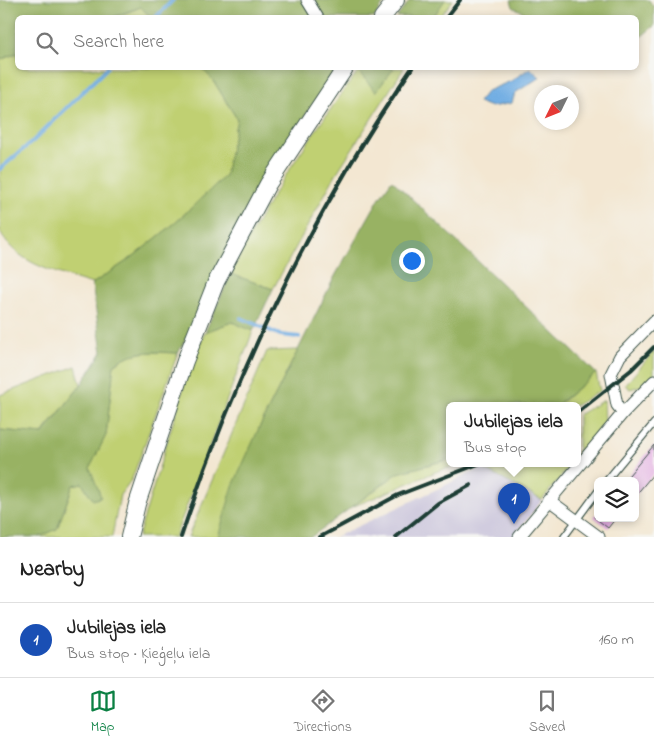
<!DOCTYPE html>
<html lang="en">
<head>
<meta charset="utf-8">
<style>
	body { margin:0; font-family:"Indie Flower",sans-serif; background:#f6f6f6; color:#222 }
	.controls { position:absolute; right:15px; bottom:15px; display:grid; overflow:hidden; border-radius:8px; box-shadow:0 2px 8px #0003 }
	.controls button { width:45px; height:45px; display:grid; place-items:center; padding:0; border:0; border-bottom:1px solid #e0e0e0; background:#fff; color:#222; font:25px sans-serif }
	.compass { position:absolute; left:534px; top:85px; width:45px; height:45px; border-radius:50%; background:#fff; box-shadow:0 2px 8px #0003; rotate:227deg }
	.you { position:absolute; left:411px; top:260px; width:18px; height:18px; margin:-12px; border:4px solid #fff; border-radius:50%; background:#1a73e8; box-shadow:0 0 0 8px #1a73e833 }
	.badge { display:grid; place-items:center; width:32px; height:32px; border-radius:50%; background:#0b8043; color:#fff; font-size:16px; font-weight:700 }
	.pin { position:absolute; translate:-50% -41px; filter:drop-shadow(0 1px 2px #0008) }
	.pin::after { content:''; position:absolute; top:26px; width:18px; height:15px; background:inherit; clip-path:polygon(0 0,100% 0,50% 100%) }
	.popup { position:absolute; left:446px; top:402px; width:135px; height:65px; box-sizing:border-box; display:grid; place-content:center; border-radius:8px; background:#fff; filter:drop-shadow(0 1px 4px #0005); font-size:16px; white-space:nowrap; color:#767676 }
	.popup b { font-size:19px; color:#222 }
	.popup::after { content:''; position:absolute; left:50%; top:100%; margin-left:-10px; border:10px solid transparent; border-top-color:#fff }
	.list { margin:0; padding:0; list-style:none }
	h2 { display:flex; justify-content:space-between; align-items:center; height:65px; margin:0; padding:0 20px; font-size:21px }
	h2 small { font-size:16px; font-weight:400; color:#767676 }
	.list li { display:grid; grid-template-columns:32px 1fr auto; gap:15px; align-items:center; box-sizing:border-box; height:75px; padding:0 20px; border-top:1px solid #e0e0e0 }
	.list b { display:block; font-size:19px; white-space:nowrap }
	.list p { margin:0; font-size:16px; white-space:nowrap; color:#767676 }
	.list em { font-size:16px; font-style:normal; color:#767676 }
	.icon { flex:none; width:28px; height:28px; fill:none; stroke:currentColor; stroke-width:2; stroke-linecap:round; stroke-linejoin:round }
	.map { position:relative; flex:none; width:654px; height:537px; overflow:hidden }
	.search { position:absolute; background:#fff; box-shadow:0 2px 8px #0003; left:15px; right:15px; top:15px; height:55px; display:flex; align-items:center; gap:12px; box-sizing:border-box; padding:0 18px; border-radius:8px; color:#767676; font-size:19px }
	.sheet { height:140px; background:#fff }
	nav { display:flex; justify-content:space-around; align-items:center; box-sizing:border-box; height:70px; border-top:1px solid #e0e0e0; background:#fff; font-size:14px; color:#767676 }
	nav a { display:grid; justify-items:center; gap:2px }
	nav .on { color:#0b8043 }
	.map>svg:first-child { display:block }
	.industrial { fill:#c6c0d9 }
	.green { fill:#c0d072; stroke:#708653 }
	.forest { fill:#98b264; stroke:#5c784c }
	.water { fill:#72aee3; stroke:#48768c }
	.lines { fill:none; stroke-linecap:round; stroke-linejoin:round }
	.stream { stroke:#72aee3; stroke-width:4 }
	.building { fill:#e2a7e1 }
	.service-casing { stroke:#3f564c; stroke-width:8 }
	.minor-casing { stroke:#3f564c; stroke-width:13 }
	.secondary-casing { stroke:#3f564c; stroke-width:18 }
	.service { stroke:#fff; stroke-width:5.5 }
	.minor { stroke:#fff; stroke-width:11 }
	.secondary { stroke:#fff; stroke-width:16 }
	.rail { stroke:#1f3d34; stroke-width:4 }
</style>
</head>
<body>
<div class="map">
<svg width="654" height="537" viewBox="0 0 654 537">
	<rect width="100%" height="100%" fill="#f6f6f2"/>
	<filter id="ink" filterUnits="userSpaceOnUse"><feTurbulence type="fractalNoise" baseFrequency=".02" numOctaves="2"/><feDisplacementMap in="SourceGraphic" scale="10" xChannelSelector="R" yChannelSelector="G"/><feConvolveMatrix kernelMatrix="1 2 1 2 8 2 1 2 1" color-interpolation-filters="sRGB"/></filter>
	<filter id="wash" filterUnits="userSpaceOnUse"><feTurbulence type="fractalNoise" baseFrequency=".0096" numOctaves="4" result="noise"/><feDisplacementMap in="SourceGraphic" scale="20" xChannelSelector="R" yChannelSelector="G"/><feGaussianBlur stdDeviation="1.12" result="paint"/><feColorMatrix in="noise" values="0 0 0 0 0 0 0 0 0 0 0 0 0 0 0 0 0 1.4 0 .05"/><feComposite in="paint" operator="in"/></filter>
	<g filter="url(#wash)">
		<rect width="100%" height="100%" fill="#f3e7d2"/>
		<path class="industrial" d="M482,468L542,500L513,537H335Z"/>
		<path class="green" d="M444,0H453L440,17L433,18Z
			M141,7L151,17L113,18Z
			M17,53L18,68H201L213,80L237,119L225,176L175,223L130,259L92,284C59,273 17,265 0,232V60Z
			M394,68H404L336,174L273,289L231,274C264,201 312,135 358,71L376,91Z
			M232,322L253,331L175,537H138L189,370L205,332Z
			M298,350L259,428L218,537H188L267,351Z
			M654,351V375L641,386L630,389L625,385Z
			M146,352L178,353L132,479L120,495L112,537H39L57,529L73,485L82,483L106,435L114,365L130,354Z
			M76,366L81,385L42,434L0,430V395Z
			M596,373L600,391L576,405H558Z
			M604,400L605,422L578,456V415Z
			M450,459V463H467L438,471L352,507L398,473Z
			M492,463H572L542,500L482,468Z"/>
		<path class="forest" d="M0,0H386L374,18H151L141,7L113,17L18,18L17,53L0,60Z
			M410,0H445L433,17H397Z
			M511,0H649L654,7V26L637,40L636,18L533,17L513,7Z
			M201,68H338L307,113L178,353C155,352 132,349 114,365L106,435L90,468L101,497L93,500L82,483L73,485L57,529L39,537H0V430L43,434L81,385L102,352L92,284L130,259L175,223L225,176L237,119L213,80Z
			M360,68H394L376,92L358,71Z
			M392,180L596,373L557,405H450V459L398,473L311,537H218L233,486L259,428L335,276L380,197Z
			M231,274L273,289L253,331L232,322L205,332Z"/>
		<path class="water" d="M530,68L540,77L515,93L512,103L491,107L478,102L487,91L511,81Z"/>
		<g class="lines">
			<path class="stream" d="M155,18L173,0
				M0,169L33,141L107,68
				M241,318L280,335L299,337"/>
		</g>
		<g id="blocks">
			<path class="building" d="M654,445V473L635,496V481H624Z
				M598,512V518H616L608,528L594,517Z"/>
		</g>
	</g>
	<g filter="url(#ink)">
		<use href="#blocks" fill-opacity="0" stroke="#3f564c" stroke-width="1"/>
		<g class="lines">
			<defs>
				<path id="service" d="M606,481L654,423
					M564,537L598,491"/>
				<path id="minor" d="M307,0L318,18
					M623,413L654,381
					M549,500L599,537
					M519,537L623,413L617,405L611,374L620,356L654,321"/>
				<path id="secondary" d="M382,18L396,0
					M129,537L137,504L185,361L216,282L268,184L345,68"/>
			</defs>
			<use href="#service" class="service-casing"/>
			<use href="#minor" class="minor-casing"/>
			<use href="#secondary" class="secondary-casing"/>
			<use href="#service" class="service"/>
			<use href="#minor" class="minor"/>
			<use href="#secondary" class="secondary"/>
			<path class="rail" d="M446,18L460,0
				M578,412L631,370L654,347
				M181,537C236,371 313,212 412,68
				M320,537L398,495L481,463
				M396,537L438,503L471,485"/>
		</g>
	</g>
</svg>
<div class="controls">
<button><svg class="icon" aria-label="layers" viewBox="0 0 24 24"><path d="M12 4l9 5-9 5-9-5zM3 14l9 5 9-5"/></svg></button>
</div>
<svg class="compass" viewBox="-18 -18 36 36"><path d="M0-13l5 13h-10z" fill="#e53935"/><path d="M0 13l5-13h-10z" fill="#767676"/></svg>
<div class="you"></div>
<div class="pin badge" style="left:514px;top:524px;background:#1a4fb4">1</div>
<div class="popup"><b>Jubilejas iela</b>Bus stop</div>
<div class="search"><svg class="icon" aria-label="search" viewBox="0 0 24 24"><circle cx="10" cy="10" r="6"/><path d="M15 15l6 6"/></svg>Search here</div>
</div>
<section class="sheet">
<h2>Nearby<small></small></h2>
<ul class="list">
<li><span class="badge" style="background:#1a4fb4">1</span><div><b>Jubilejas iela</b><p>Bus stop · Ķieģeļu iela</p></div><em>160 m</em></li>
</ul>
</section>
<nav>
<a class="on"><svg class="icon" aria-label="map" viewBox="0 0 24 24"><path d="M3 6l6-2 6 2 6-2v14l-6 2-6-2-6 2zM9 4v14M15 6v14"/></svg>Map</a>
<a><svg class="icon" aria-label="directions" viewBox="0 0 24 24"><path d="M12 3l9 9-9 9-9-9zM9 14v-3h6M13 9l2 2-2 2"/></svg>Directions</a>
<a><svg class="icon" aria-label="saved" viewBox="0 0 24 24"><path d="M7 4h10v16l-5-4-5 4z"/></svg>Saved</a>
</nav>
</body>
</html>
